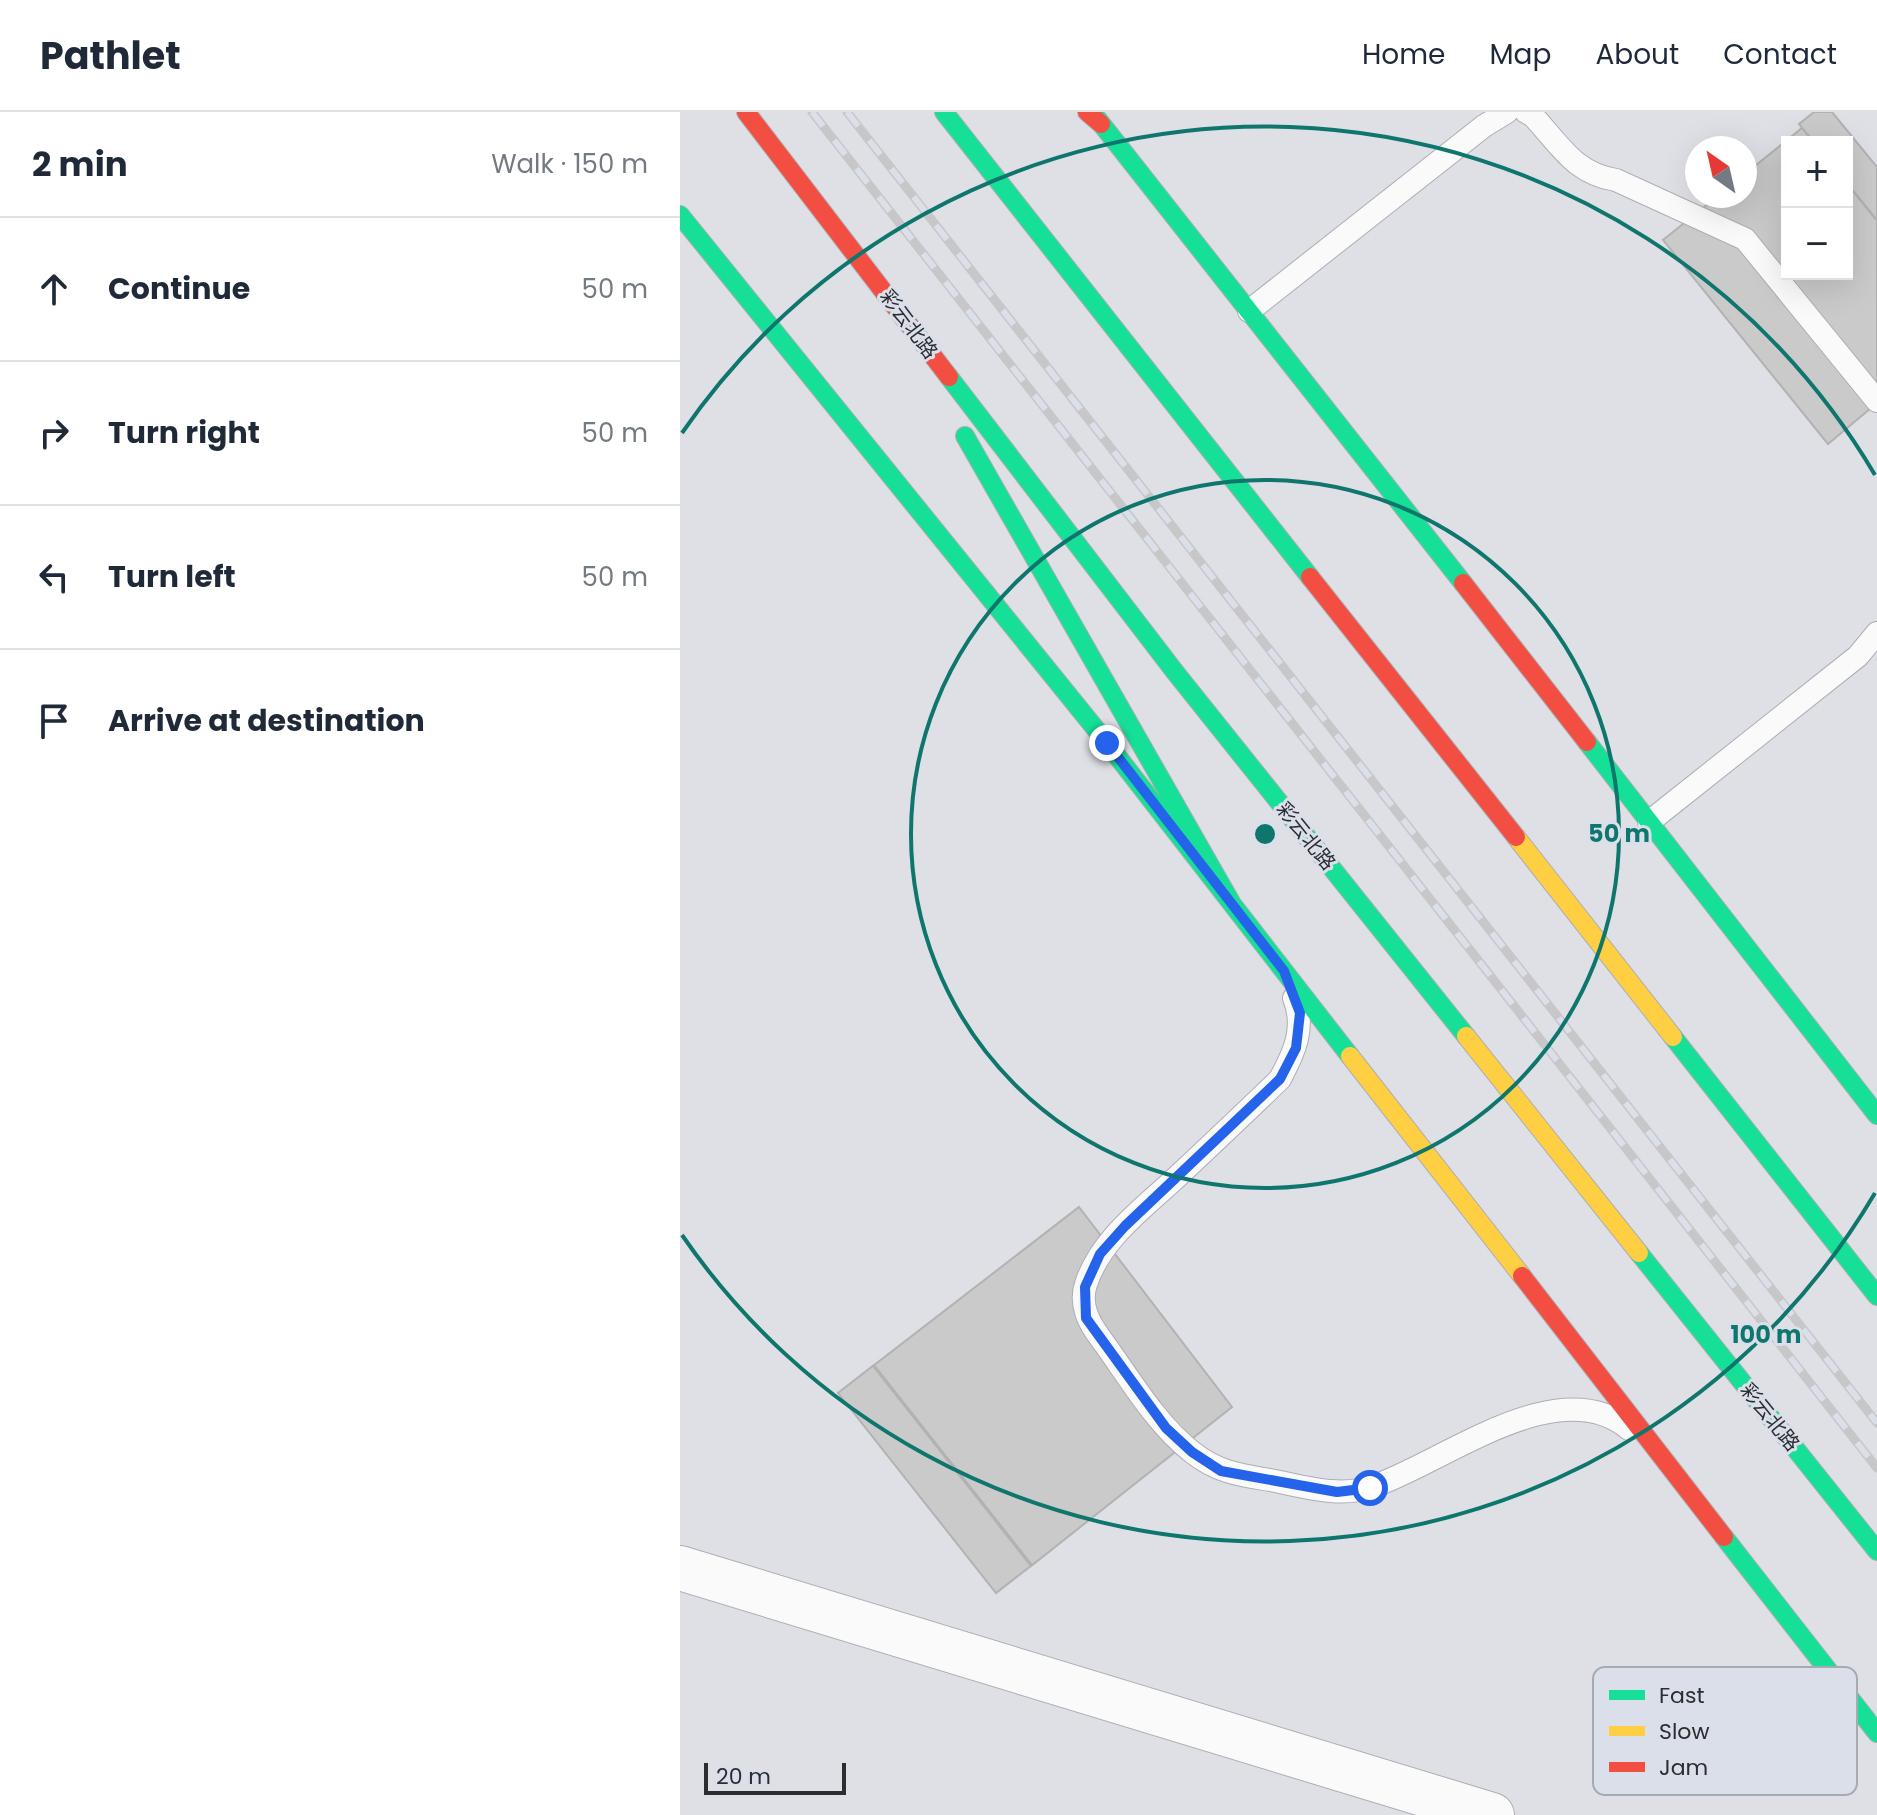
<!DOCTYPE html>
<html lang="en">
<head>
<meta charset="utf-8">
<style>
	body { margin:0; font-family:Poppins,"Noto Sans SC",sans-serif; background:#f2f2f3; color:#1f2937 }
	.controls { position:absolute; right:24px; top:24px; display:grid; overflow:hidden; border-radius:0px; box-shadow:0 8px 32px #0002 }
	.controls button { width:72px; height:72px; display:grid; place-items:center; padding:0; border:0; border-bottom:2px solid #e0e1e3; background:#fff; color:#1f2937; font:40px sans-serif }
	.compass { position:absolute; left:1005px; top:24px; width:72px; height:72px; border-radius:50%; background:#fff; box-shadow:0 8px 32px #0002; rotate:326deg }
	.scale { position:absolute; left:24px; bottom:20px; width:142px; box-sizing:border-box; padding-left:8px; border:4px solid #2b2d30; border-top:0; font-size:22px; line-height:28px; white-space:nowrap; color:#2b2d30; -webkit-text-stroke:6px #dadfe9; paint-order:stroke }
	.stop { position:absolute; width:24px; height:24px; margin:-18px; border:6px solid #2563eb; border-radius:50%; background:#fff }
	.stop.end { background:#2563eb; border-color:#fff; box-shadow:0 2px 8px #0008 }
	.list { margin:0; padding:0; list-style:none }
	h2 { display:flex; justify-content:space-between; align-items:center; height:104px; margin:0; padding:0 32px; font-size:34px }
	h2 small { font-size:26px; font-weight:400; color:#747a83 }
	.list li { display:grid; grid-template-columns:52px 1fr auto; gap:24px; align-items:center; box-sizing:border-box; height:144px; padding:0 32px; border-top:2px solid #e0e1e3 }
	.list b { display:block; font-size:30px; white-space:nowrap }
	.list em { font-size:26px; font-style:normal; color:#747a83 }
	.icon { flex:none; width:44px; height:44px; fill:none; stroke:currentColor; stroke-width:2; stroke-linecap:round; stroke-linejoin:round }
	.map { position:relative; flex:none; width:1197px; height:1703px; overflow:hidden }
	header { display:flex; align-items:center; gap:48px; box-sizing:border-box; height:112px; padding:0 40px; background:#fff; border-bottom:2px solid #e0e1e3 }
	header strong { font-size:38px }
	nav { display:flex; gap:44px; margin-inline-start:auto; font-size:28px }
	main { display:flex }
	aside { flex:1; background:#fff }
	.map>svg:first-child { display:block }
	.building { fill:#cbcacb; stroke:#b2b2b3; stroke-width:2 }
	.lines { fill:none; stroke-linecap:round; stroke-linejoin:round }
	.lane-casing { stroke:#acaeb2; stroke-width:24 }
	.street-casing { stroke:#acaeb2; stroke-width:46 }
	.fast-casing { stroke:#acaeb2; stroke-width:20 }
	.slow-casing { stroke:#acaeb2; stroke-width:20 }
	.jam-casing { stroke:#acaeb2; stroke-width:20 }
	.lane { stroke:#fafafb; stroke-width:22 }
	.street { stroke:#fafafb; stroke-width:44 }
	.fast { stroke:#16e098; stroke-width:18 }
	.slow { stroke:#ffcf43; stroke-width:18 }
	.jam { stroke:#f24e42; stroke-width:18 }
	.rail-casing { stroke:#c7c7c9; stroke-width:9 }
	.rail { stroke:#dadfe9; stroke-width:6; stroke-dasharray:18; stroke-linecap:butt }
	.route { stroke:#2563eb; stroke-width:10 }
	.ring { fill:none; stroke:#0f766e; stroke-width:4 }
	.labels { text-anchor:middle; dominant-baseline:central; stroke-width:6; stroke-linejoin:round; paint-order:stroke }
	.street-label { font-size:20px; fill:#2b2d30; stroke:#dadfe9 }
	.key { fill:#dadfe9; stroke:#a6aab2; stroke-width:2 }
	.key-label { font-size:22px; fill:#2b2d30 }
	.centre { fill:#0f766e; stroke:#dadfe9; stroke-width:4 }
	.ring-label { font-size:24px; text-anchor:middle; font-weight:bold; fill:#0f766e; stroke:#dadfe9; stroke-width:6; stroke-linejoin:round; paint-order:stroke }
</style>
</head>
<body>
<header>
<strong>Pathlet</strong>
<nav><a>Home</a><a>Map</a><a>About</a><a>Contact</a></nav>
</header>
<main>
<aside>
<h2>2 min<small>Walk · 150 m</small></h2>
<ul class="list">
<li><svg class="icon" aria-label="ahead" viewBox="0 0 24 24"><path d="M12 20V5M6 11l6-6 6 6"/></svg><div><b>Continue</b></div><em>50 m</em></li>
<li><svg class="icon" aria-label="right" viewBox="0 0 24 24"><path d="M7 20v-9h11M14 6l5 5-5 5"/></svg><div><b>Turn right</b></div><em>50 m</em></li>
<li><svg class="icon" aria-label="left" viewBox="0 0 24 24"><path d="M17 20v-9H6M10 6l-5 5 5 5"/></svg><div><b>Turn left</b></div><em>50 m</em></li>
<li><svg class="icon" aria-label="arrive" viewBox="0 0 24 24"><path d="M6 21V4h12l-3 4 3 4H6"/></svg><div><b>Arrive at destination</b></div></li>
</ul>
</aside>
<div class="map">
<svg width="1197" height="1703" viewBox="0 0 1197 1703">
	<rect width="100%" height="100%" fill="#dee0e6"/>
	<path class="building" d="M1134,0H1152L1197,55V109L1167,72V30H1133L1119,12Z
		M1122,16L1134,30H1107V162H1167V71L1197,108V291L1148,332L983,128L1038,84H1065V62Z
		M399,1095L552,1295L351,1454L193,1254Z
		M194,1253L352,1453L316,1481L158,1281Z"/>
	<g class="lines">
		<defs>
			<path id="lane" d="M846,0L853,4C880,33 895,62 936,68L1065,127L1197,289
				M569,199L804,14L827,0
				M969,710L1178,544L1197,521
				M614,886C626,916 614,941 600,967C567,999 533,1031 499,1063C465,1095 421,1126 406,1172C399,1193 409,1211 421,1227C449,1265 475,1311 512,1340C537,1360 559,1363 590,1368C622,1374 659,1386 691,1375C760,1353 878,1257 949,1317"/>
			<path id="street" d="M0,1456L812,1703"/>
			<path id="fast" d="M264,0L630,465
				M412,0L783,471
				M0,103L427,631L670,944
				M269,265L495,560L786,924
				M285,324L552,792
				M907,630L1197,1003
				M993,925L1197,1184
				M959,1141L1197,1439
				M1044,1425L1197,1621"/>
			<path id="slow" d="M836,725L993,925
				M786,924L959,1141
				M670,944L842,1164"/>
			<path id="jam" d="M66,0L269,265
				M407,0L421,12
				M630,465L836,725
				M783,471L907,630
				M842,1164L1044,1425"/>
		</defs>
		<use href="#lane" class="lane-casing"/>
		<use href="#street" class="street-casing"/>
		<use href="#fast" class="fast-casing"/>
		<use href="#slow" class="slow-casing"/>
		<use href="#jam" class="jam-casing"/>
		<use href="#lane" class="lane"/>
		<use href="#street" class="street"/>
		<use href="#fast" class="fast"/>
		<use href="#slow" class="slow"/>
		<use href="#jam" class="jam"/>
		<defs>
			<path id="rail" d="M132,0L1197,1356
				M167,0L1197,1311"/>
		</defs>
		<use href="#rail" class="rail-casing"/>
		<use href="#rail" class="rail"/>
	</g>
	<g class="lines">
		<path class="route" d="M427,631L604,859L620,901L616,936L600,967L445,1114L420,1142L405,1175L406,1206L486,1316L512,1340L541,1359L657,1380L690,1376"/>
	</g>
	<g class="ring">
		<circle cx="585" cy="722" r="354"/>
		<path d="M1195 1081A708 708 0 0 1 2 1123M2 321A708 708 0 0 1 1195 363"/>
	</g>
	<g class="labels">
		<g class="street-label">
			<text transform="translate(229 212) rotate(53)">彩云北路</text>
			<text transform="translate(626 724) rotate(51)">彩云北路</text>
			<text transform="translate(1090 1305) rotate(51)">彩云北路</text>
		</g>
	</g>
	<rect x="913" y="1555" width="264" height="128" rx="12" class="key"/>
	<rect x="929" y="1578" width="36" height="10" fill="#16e098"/>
	<rect x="929" y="1614" width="36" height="10" fill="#ffcf43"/>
	<rect x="929" y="1650" width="36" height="10" fill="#f24e42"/>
	<g class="key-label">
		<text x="979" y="1591">Fast</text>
		<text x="979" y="1627">Slow</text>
		<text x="979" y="1663">Jam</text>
	</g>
	<circle cx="585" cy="722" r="12" class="centre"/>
	<g class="ring-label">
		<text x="939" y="730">50 m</text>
		<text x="1086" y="1231">100 m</text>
	</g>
</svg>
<div class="controls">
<button>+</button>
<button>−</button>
</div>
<svg class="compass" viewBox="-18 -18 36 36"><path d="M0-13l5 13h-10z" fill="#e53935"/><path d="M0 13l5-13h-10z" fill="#747a83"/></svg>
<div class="scale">20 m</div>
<div class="stop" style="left:690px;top:1376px"></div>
<div class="stop end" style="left:427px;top:631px"></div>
</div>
</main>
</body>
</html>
